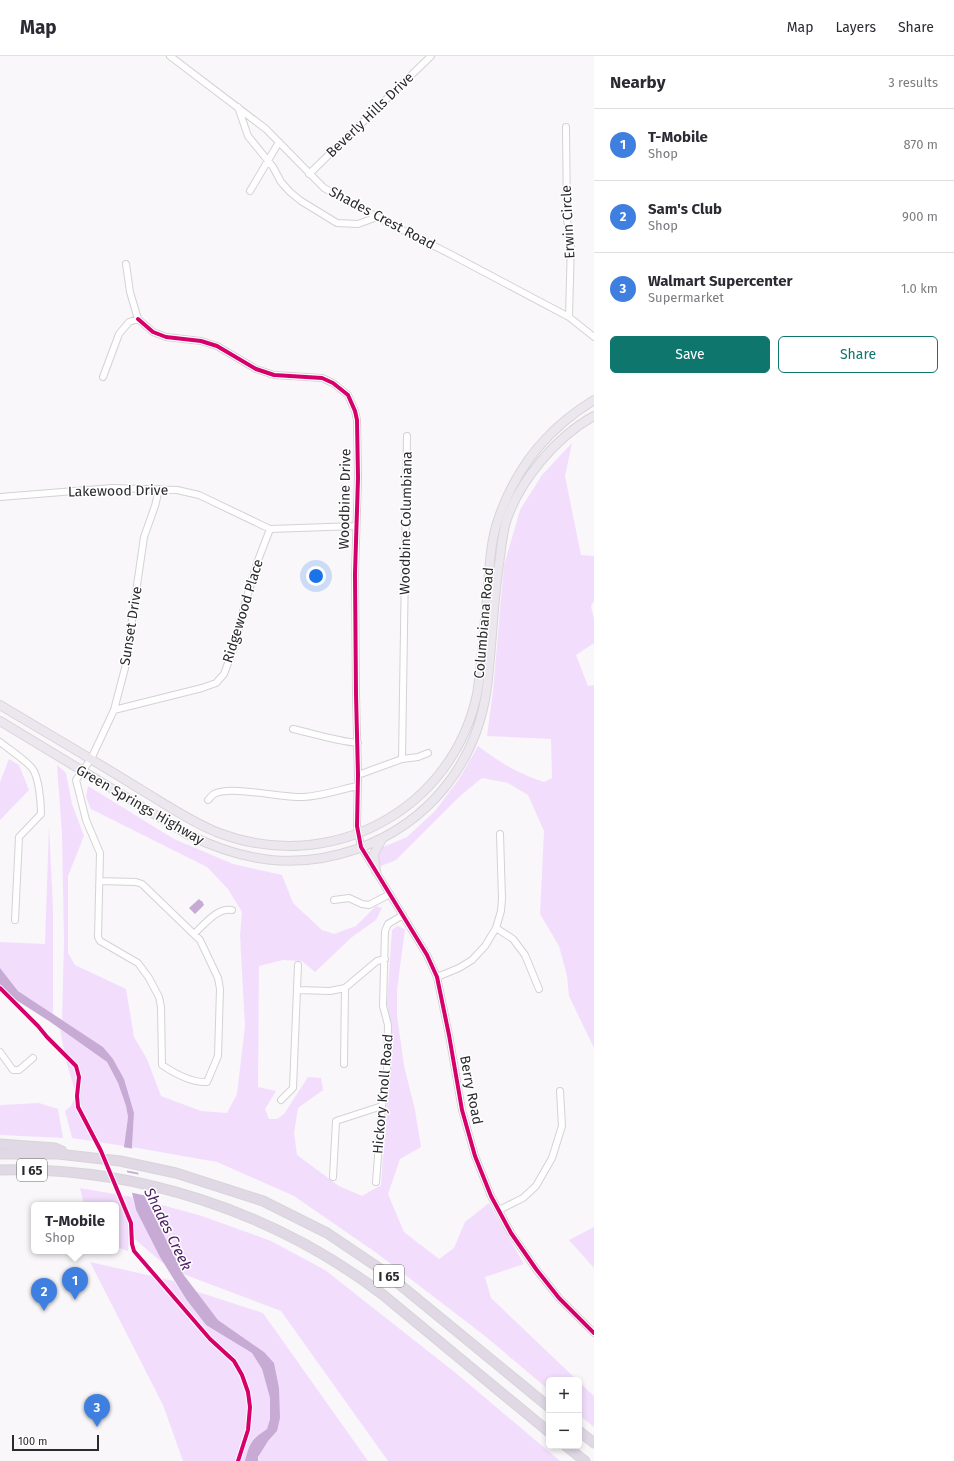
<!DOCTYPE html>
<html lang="en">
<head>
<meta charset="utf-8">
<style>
	body { margin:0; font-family:"Fira Sans",sans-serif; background:#f2f2f3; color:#2b2b33 }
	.controls { position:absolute; right:12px; bottom:12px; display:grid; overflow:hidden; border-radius:6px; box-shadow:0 2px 6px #0003 }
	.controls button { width:36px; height:36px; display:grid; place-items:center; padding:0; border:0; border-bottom:1px solid #e1e1e2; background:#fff; color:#2b2b33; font:20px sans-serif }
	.scale { position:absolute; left:12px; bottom:10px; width:87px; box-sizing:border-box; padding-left:4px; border:2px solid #2b2a2c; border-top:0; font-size:11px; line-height:14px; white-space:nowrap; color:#2b2a2c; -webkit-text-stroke:3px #fff; paint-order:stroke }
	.you { position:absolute; left:316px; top:520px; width:14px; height:14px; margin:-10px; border:3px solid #fff; border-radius:50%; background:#1a73e8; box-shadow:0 0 0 6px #1a73e833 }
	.badge { display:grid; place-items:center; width:26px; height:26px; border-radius:50%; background:#0f766e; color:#fff; font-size:13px; font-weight:700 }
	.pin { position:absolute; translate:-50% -33px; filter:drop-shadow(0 1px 2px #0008) }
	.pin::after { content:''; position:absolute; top:21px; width:14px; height:12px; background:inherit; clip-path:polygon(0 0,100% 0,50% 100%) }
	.popup { position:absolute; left:31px; top:1146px; width:88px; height:52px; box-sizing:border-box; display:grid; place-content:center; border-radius:6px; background:#fff; filter:drop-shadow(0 1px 3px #0005); font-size:13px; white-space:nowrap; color:#7c7c81 }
	.popup b { font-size:15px; color:#2b2b33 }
	.popup::after { content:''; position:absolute; left:50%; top:100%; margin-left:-8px; border:8px solid transparent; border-top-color:#fff }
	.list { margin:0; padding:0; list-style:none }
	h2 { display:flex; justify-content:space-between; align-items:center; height:52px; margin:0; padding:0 16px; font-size:17px }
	h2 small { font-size:13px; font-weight:400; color:#7c7c81 }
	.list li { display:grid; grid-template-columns:26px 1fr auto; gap:12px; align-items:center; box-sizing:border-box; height:72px; padding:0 16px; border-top:1px solid #e1e1e2 }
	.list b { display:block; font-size:15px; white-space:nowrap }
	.list p { margin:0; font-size:13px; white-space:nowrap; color:#7c7c81 }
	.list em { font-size:13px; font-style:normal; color:#7c7c81 }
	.actions { display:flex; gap:8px; padding:12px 16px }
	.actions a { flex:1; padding:9px 0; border:1px solid #0f766e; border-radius:6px; text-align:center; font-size:14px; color:#0f766e }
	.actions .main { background:#0f766e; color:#fff }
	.map { position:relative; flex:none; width:594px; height:1405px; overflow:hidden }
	header { display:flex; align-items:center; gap:24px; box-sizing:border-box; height:56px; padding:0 20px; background:#fff; border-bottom:1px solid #e1e1e2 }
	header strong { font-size:19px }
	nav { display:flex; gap:22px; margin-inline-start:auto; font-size:14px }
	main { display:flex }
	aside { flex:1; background:#fff }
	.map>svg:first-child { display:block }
	.green { fill:#f2defc }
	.water { fill:#c7abd5 }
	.pier { fill:#f9f7fa }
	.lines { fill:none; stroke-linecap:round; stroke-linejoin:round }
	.minor-casing { stroke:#d4d2d4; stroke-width:8 }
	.major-casing { stroke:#d6d5d7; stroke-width:10 }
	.highway-casing { stroke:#d6d5d7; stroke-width:11 }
	.minor { stroke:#fefefe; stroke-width:6 }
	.major { stroke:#ece7ef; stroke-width:8 }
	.highway { stroke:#e0d8e5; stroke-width:9 }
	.cycleway-casing { stroke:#fff; stroke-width:6 }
	.cycleway { stroke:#d6006c; stroke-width:4 }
	.labels { text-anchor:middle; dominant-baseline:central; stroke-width:3; stroke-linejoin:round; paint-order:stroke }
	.shield { fill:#fff; stroke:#6b6a6b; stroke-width:1 }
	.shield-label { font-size:13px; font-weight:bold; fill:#2b2a2c }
	.street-label { font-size:14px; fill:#2b2a2c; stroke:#fff }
	.water-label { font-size:15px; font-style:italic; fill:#4e1c63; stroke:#fff }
</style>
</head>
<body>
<header>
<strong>Map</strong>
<nav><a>Map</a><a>Layers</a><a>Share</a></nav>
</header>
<main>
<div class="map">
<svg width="594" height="1405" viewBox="0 0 594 1405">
	<rect width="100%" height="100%" fill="#f9f7fa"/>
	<path class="green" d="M572,387L565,420L581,499L594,500V545L591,550L594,563V587L576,599L588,630L594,629V992L569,940L567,920L559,890L540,858L544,775L528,739L508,727L482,722L460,740L396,804L381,810L378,804L381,792L407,781L435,755L459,723L478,690C501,707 516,717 544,726L552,722L551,683L487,680L493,635L504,509L520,454L542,419Z
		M9,703L19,709L29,734L0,764V726Z
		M57,709L66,717L72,748L84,780L68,820V897L75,909L126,933L134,981L147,1003L161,1040L201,1055L227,1057L237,1038L245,970L240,879L242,856L228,833L207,811L91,753L86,741L88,730L174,783L233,808L282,819L293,847L322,874L334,878L356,870L376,850L382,852L376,864L352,881L315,916L302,905L283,904L259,910L258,1031L276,1035L265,1053L269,1063H277L284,1058L308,1021L321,1022L323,1034L298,1052L294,1077L297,1099L339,1130L362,1140L381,1129L391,983L387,947L392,874L397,870L405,873L397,934V959L404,1010L415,1054L421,1091L400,1103L388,1138L404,1176L439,1203L454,1192L465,1166L489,1147L524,1208L485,1221L491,1242L577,1324H549V1334L485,1280L378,1198L294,1140L217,1106L132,1091L134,1057L103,991L62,964L64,885L62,778Z
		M49,769L53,853V958L18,935L0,912V886L45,888Z
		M60,973L107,1006L118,1027L126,1050L128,1061L124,1090L72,1082L65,1055L71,1050L76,1038L66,1005Z
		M39,1047L58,1053L63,1082L0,1079V1049Z
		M80,1132L132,1141L136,1154L165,1209L129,1178L128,1195L116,1191V1149H84Z
		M147,1145L202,1160L271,1185L325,1214L457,1318L560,1405H388L281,1255L183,1218Z
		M594,1171V1212L569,1184Z
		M90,1206L174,1225L186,1243L206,1269L252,1297L262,1313L270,1342V1363L267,1373C251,1384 250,1386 245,1405H183L163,1349Z
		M195,1235L263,1257L368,1405H258C259,1394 269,1383 277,1375L264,1296L218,1264Z
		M579,1326L594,1340V1371L579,1359Z"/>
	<path class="water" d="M199,843L201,845H202L204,849L195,858L189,852Z
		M0,912L18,935L103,991L113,1003L124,1023L134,1057L132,1091L143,1137L183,1218L218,1264L264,1296L274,1307L279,1332L280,1362L277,1375L268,1385L258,1401V1405H245C250,1386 251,1384 267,1373L270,1363V1342L262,1313L252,1297L206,1269L186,1243L160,1201L136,1154L123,1098L128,1061L126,1050L118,1027L107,1006L49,965L13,942L0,930Z"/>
	<path class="pier" d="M122,1091L135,1093L140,1117L124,1114L121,1098Z
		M125,1116L141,1119L147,1140L129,1136Z"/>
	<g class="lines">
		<defs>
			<path id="minor" d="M170,0L266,73L324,132L377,161L452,199L569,261L594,281
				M238,51L248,80L273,111L281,126L290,136L301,145L337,167L358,168L377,161
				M566,71L567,164L571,185L569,261
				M309,118L431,0
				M250,135L279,86
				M126,208L130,236L138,263
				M138,263L153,276L166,281L201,285L217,290L256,313L274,319L322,322L333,327L348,339L355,355L357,364L358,422L355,518L356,638L358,719L357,770L361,791L427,899L437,921L449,979L462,1054L475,1100L491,1140L511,1177L536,1213L559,1242L594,1277
				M103,321L119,278L129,266L138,263
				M0,441L112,432L177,434L199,439L270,473L356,470
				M114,654L202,632L216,627L224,618L235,588L244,551L257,507L270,473
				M293,673C315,678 336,685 358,687
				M0,686C10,694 23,702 32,712C39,721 41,746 41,758L19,781L15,864
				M402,703L407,380
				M358,719L402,703L418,701L428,697
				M208,744C210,742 212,739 214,738C231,729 281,742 303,741C321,740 339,734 357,730
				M100,825L136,826L142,828L200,884L218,922L220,933L218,1000L207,1026C192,1027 174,1017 162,1009L161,951L159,941L149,922L138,907L100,885L98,881L100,797L86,764L76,724L91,703L114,654L125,612L144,481L155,450L159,433
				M334,844L349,842L362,848L369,849L390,838
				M496,872L513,883L525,899L539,933
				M194,878C205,868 216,852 232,854
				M437,921L459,912L472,904L485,890L496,872L501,855L502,843L500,778
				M297,934L330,935L345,932
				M0,996L13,1014H19L33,1002
				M344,1008L345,932L377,905L385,903
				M281,1044L293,1032L298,909
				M333,1121L336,1065L382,1050
				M376,1126L382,1050L387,1015L388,969L383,950L385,875L388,868L403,859
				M499,1154L523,1142L536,1130L552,1102L562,1070L560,1035"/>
			<path id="major" d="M0,649C45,676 90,702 135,730C162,746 189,765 219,777C330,819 452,755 477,638C480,621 481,604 483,587C484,567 487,548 488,528C490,506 491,484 498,464C515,413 548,372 594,344
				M0,665L187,778C244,806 296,814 357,793C429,767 477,707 487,631C492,590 493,549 499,508C501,495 502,480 506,466C519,425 556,381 594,360
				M376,815L374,798L382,783"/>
			<path id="highway" d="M0,1088L55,1092L62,1095
				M0,1098H58L120,1105L176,1117L263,1145L327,1177L382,1214L549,1351
				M0,1114C136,1110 274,1156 382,1238L549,1376
				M579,1375L594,1387
				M566,1390L585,1405"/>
		</defs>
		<use href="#minor" class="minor-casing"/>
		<use href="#major" class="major-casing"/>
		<use href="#highway" class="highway-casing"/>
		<use href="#minor" class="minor"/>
		<use href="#major" class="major"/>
		<use href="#highway" class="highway"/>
		<defs>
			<path id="cycleway" d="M138,263L153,276L166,281L201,285L217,290L256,313L274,319L322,322L333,327L348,339L355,355L357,364L358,422L355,518L356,638L358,719L357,770L361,791L427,899L437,921L449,979L462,1054L475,1100L491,1140L511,1177L536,1213L559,1242L594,1277
				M0,932L38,970L47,981L76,1010L79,1021L77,1040L78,1051L101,1095L131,1167L132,1188L134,1195L210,1283L234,1305L242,1319L248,1336L250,1351L248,1374L238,1405"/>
		</defs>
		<use href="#cycleway" class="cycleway-casing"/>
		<use href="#cycleway" class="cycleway"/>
	</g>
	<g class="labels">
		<g class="shield">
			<rect x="17" y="1103" width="30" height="22" rx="3"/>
			<rect x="374" y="1209" width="30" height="22" rx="3"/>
		</g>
		<g class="shield-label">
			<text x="32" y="1114">I 65</text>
			<text x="389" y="1220">I 65</text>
		</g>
		<g class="street-label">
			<text transform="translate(370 59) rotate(-44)">Beverly Hills Drive</text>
			<text transform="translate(382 162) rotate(28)">Shades Crest Road</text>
			<text transform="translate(568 166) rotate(-93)">Erwin Circle</text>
			<text transform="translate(118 435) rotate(-1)">Lakewood Drive</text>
			<text transform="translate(345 443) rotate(-89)">Woodbine Drive</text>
			<text transform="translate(406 467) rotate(-89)">Woodbine Columbiana</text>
			<text transform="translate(243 555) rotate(-73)">Ridgewood Place</text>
			<text transform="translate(484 567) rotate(-85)">Columbiana Road</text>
			<text transform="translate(131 570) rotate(-81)">Sunset Drive</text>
			<text transform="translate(140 749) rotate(30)">Green Springs Highway</text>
			<text transform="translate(471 1034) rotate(79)">Berry Road</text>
			<text transform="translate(383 1038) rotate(-85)">Hickory Knoll Road</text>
		</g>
		<g class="water-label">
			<text transform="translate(168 1173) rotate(64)">Shades Creek</text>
		</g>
	</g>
</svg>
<div class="controls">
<button>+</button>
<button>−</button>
</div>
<div class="scale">100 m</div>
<div class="you"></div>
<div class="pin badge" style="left:75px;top:1244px;background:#3f7fe0">1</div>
<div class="popup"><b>T-Mobile</b>Shop</div>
<div class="pin badge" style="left:44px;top:1255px;background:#3f7fe0">2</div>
<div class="pin badge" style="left:97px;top:1371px;background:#3f7fe0">3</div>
</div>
<aside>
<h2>Nearby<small>3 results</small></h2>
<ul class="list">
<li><span class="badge" style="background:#3f7fe0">1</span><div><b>T-Mobile</b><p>Shop</p></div><em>870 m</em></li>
<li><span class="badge" style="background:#3f7fe0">2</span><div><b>Sam's Club</b><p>Shop</p></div><em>900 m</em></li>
<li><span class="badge" style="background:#3f7fe0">3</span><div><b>Walmart Supercenter</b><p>Supermarket</p></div><em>1.0 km</em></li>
</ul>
<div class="actions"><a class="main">Save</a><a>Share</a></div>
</aside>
</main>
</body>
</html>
